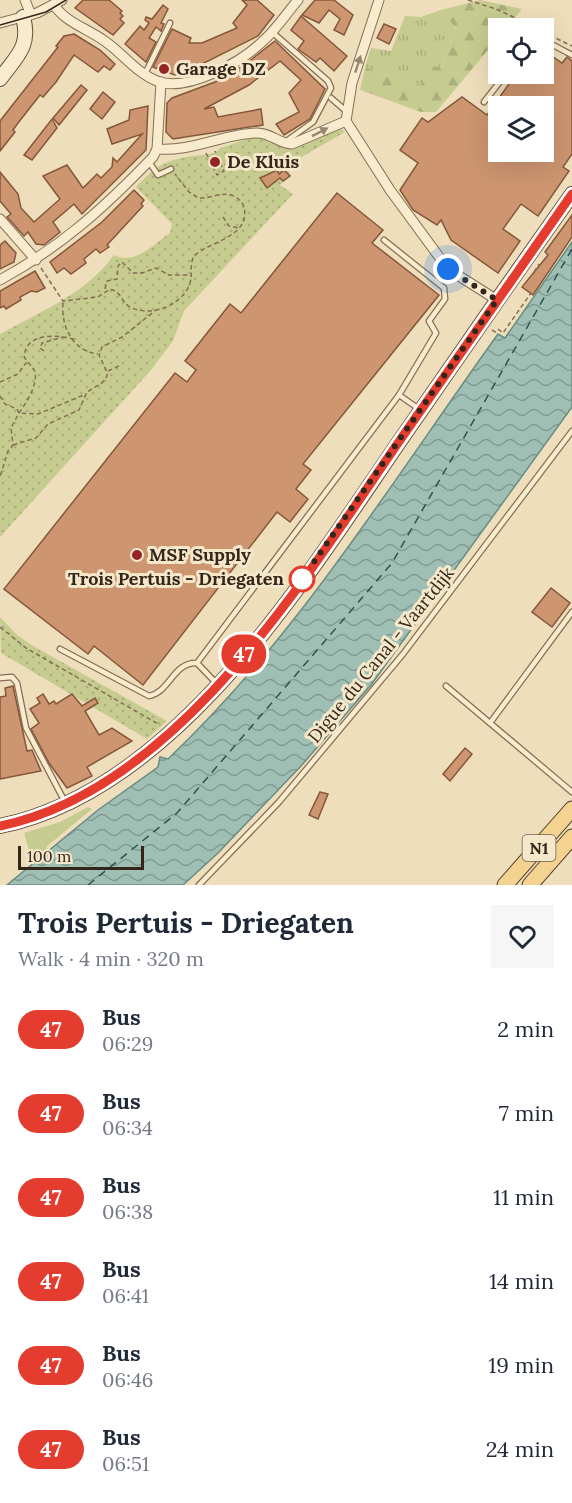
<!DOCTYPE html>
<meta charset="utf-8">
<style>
body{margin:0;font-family:Lora,serif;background:#f6f6f7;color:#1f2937;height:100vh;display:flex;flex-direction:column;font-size:22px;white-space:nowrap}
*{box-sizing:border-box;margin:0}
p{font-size:20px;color:#747a83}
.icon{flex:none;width:33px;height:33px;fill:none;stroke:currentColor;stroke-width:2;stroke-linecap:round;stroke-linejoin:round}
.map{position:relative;height:885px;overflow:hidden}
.panel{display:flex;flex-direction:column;background:#fff;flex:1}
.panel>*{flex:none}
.badge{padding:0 12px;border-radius:20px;font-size:21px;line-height:39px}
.tools{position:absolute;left:488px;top:18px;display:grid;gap:12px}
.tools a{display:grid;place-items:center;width:66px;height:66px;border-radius:0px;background:#fff;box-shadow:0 6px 24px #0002;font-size:30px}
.scale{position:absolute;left:18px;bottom:15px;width:126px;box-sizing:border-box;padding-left:6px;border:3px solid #34261a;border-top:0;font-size:16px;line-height:21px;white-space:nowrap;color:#34261a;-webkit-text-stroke:4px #f5e8ca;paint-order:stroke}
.you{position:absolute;width:30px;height:30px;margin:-15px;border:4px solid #fff;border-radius:50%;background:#1a73e8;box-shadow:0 0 0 9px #1a73e833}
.map>.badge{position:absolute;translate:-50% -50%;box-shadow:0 0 0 3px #fff}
.round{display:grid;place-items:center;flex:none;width:63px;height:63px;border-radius:0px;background:#f6f6f7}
.head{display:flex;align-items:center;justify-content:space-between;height:102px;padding:0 18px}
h1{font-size:28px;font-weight:700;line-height:45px}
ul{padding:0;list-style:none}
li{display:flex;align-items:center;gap:18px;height:84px;padding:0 18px}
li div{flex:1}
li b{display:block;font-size:22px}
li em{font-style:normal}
li .badge{min-width:66px;font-weight:700;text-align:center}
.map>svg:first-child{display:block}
.grass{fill:url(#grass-tufts)}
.forest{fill:url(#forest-firs)}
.park{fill:url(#park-dots)}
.pitch{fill:#c6cc8f}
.water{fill:url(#water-waves);stroke:#678c82;stroke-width:1.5}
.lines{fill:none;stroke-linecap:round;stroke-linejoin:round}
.ferry{stroke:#295451;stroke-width:1.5;stroke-dasharray:8 6;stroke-linecap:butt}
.building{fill:#cd9570;stroke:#85573a;stroke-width:1.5;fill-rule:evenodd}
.lane-casing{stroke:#856e55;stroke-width:7}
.street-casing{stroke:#856e55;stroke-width:11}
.secondary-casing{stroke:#674f38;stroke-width:16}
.primary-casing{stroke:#523c2a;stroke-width:17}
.path{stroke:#856e55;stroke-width:1.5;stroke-dasharray:4.5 3;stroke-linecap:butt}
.lane{stroke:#f9ebce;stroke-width:4.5}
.street{stroke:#f9ebce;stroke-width:9}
.secondary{stroke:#f9ebce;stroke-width:14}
.primary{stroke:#f4d390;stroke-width:15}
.tram{stroke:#34261a;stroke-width:1.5}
.oneway{fill:#968874}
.line-casing{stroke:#fff;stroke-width:14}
.line{stroke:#e43c2e;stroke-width:9}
.walk{stroke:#34261a;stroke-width:6;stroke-dasharray:0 10.8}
.poi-dot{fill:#952427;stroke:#f5e8ca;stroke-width:2}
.stop-dot{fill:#fff;stroke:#e43c2e;stroke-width:3}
.labels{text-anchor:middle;stroke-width:6;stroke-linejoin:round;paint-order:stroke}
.shield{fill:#f5e8ca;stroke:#6e604f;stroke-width:1.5}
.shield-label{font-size:16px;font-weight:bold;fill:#34261a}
.poi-label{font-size:18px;font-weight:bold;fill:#34261a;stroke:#f5e8ca;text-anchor:start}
.stop-label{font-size:18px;font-weight:bold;fill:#34261a;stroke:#f5e8ca;text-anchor:end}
.street-label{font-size:18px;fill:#34261a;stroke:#f5e8ca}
</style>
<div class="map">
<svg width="572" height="885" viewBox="0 0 572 885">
<defs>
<pattern id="grass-tufts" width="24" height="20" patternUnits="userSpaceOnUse" patternTransform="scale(1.5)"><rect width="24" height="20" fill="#c6cc8f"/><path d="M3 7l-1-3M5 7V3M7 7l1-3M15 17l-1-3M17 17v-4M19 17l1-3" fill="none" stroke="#abaf7b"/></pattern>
<pattern id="forest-firs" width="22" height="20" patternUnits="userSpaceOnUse" patternTransform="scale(1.5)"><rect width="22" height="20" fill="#c6cc8f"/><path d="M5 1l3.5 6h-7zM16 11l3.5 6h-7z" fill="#abaf7b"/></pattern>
<pattern id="park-dots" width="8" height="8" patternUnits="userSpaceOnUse" patternTransform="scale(1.5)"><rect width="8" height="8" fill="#c6cc8f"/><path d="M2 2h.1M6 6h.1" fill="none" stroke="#abaf7b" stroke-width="1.8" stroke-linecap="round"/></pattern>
<pattern id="water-waves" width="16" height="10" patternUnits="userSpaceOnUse" patternTransform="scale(1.5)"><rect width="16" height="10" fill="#9fbfb5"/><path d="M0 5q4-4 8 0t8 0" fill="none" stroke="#829b92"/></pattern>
</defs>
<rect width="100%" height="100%" fill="#eedebb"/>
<polygon class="grass" points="441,10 456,29 441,67 422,87 365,67 371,48 391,51 405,16 421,17"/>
<polygon class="forest" points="480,0 522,9 506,28 498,28 498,38 436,112 421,112 360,90 365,67 422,87 424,66 441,67 456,29 441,10"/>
<g class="park">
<path d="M340,127L345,132L286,166L291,176L280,185L293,194L184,311L173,341L151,370L0,537V334C40,312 87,293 114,255C134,266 154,244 170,233L172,224L136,187C164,156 176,159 215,153L220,148L250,138L262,137L285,145Z"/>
<polygon points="0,617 17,635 33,646 167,721 147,739 1,653"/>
</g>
<polygon class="pitch" points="88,807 92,809 46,847 49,851 33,863 24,833 60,822"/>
<path class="water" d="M572,242V407L371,685L301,766L218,853L183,885H7L98,810L158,767L160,757L168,759C298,636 393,480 498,334L505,338Z"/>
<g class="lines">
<polyline class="ferry" points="88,885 177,813 392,563 572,249"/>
</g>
<g class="building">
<polygon points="83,0 109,0 122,11 120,13 123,16 120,19 124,23 113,35 75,8"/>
<polygon points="242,0 257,0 274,15 258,36 186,72 175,75 153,67 172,29 191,38 189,43 202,43 237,28 233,23 247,5"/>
<polygon points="315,0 334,0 353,15 344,35 334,30 340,19 329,10 319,23 302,15"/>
<polygon points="163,5 168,9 161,23 164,24 161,31 156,27 149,38 156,42 146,62 125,44 140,26 144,30 149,23 145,20 146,17 152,19"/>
<polygon points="301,16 347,56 334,71 320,58 316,62 298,49 304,41 291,30"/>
<polygon points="384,24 396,29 389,44 377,38"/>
<polygon points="74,34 100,50 115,64 110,70 104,66 98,72 74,55 56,82 43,97 40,95 18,123 13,130 15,132 0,151 0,121 58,47 56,46 64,36"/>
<polygon points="275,41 325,89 310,119 284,135 276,124 299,112 289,93 301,80 280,61 249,85 204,109 214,107 218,117 261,109 263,125 173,139 166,132 167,103 172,98 215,82 243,66"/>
<path d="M546,52L562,63L567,57L572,61V154L563,167L569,171L538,216L521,204L503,229L520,241L498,273L451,240L441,220L437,225L413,210L400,190L418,163L400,150L422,118L428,122L462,97L487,115L516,74H543V56ZM498,106H543V152H498Z"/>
<polygon points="81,85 87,90 59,125 53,118"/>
<polygon points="103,92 115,102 102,119 90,109"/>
<polygon points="148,106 146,150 82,214 74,204 53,222 60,232 44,245 36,244 28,232 24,236 7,217 11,214 0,201 0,172 18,194 21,208 34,222 60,199 43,176 67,165 83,188 97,174 101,178 112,167 113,158 117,162 142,134 112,144 107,129 129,120 130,110"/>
<polygon points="52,119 57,128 32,160 24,155"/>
<polygon points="277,170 279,174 284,170 290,176 283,181 280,178 267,188 260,178"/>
<polygon points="134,190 144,200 141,204 143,206 107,245 109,247 100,253 96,249 84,259 86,263 71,274 64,268 57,273 50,262 102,222"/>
<polygon points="337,193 383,230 372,243 439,295 303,464 311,470 296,489 308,499 290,522 277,512 143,685 94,646 88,654 4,589 175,373 187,382 196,370 185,361 230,304 241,313"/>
<polygon points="572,215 572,237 533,295 522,287 548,255 545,252"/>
<polygon points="5,241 16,253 14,262 0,269 0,245"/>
<polygon points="35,271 45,288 37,292 31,291 20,297 21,300 6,309 4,306 0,308 0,291"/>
<polygon points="551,588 570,603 552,627 532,612"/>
<polygon points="13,686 27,751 32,750 41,771 0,779 0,697 6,696 5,688"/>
<polygon points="43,694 49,704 54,701 56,704 72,694 82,706 95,698 98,703 85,711 99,735 112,728 132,741 87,767 92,776 67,788 49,763 31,729 39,723 30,709 40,703 37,698"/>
<polygon points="465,748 472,754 450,781 443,774"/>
<polygon points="320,792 328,794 318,819 309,815"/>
</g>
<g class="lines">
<defs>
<g id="lane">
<polyline points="272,32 328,81 331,88 313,122 285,142"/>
<polyline points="543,43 555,46 572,55"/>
<polyline points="145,74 170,23"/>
<polyline points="331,98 346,111"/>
<polyline points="484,102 506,74"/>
<polyline points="149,162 158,175 171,169"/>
<polyline points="399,395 419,409"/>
<path d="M60,649L149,696C170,692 173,662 197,663L399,395L436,333L429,321L445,299L444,288L384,240"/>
<polyline points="197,663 217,684"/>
<polyline points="0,678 12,677 17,683 26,728 65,802"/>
<polyline points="446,686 572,792"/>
<polyline points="490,723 572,612"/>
<polyline points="199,885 279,802 403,654 572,431"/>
</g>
<g id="street">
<polyline points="25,0 31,15"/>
<polyline points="379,0 352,83 346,121 390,190 448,269 497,300"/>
<path d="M54,5C66,23 89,29 106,42C123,54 138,74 157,81C187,93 241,62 262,42C276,30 286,14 298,0"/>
<polyline points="0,23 37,13 62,0"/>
<path d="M157,149C191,152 223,134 256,133C270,132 279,144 292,144L346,121"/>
<polyline points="0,219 36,260"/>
<path d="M0,280C62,246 104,208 153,157L157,149L161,82"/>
</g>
<g id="secondary">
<path d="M0,79C17,56 31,46 23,17"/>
<path d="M0,826C179,790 309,572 406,432C461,352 516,273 572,194"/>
</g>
<g id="primary">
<polyline points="505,885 572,809"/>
<polyline points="530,885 572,837"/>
</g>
</defs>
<use href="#lane" class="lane-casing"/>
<use href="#street" class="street-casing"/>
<use href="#secondary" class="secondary-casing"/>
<use href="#primary" class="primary-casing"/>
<g class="path">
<polyline points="468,0 496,9 537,28"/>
<polyline points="543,32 572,46"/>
<polyline points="206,153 217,175 224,171 215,151"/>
<polyline points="223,217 229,226 239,228"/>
<path d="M41,268L63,301L98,297L110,289C121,291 121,302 130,307C151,318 183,305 190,283C193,274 189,265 194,256C210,241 251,237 244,207C242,201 237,197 231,195C220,192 210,199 198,198L189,192L175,174"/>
<polyline points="534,272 539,264"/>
<polyline points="105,289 107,281 117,279 118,266 122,262 133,273 142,273 156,268 169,275 190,275"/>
<path d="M63,303C61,326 72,351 98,354"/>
<polyline points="498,329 503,333 531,293"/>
<polyline points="492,330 497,333"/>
<path d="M74,339C56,335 27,332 24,356C26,362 33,366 35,372C38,385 26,403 19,413L38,414L86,394"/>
<polyline points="44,351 40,348 42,343 63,337"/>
<polyline points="108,371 121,365"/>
<polyline points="0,382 18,374 26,363"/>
<polyline points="0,396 5,404 17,409 19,413 11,428 13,445 8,451 0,477"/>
<polyline points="13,445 36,438 48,424 79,410 87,392 102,383 107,376 107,372 99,355 102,347 122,337 156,310"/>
<polyline points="0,627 26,648 160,725"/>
</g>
<use href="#lane" class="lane"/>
<use href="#street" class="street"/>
<use href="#secondary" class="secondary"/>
<use href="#primary" class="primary"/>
<polyline class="tram" points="0,25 46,12 66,0"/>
</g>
<defs><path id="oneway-solid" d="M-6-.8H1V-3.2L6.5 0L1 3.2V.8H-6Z" transform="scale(1.5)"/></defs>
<g class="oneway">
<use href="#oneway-solid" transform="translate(358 64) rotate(-72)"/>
<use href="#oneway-solid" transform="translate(320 132) rotate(-27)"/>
</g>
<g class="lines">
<defs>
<path id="line" d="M0,826C176,790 303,581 398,443C456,360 514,277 572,194"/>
</defs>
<use href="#line" class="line-casing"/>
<use href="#line" class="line"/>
<polyline class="walk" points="302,579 497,300 448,269"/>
</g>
<g class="poi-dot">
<circle cx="164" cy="69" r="6"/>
<circle cx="215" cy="162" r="6"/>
<circle cx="137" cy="555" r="6"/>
</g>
<circle class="stop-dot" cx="302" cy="579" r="12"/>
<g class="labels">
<rect class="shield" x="522.5" y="835" width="33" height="26" rx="4.5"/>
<g class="shield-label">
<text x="539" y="854">N1</text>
</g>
<g class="poi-label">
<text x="176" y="75">Garage DZ</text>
<text x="227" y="168">De Kluis</text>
<text x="149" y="561">MSF Supply</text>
</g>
<g class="stop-label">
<text x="284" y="585">Trois Pertuis - Driegaten</text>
</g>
<g class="street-label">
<text transform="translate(381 655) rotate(-51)" y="6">Digue du Canal - Vaartdijk</text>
</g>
</g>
</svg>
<div class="tools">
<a><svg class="icon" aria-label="locate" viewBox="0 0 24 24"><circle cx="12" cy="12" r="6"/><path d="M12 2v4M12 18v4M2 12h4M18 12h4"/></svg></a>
<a><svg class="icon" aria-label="layers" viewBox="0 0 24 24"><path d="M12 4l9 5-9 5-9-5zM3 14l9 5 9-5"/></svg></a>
</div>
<div class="scale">100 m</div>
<div class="you" style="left:448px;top:269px"></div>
<b class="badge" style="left:244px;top:654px;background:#e43c2e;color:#fff">47</b>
</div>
<section class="panel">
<div class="head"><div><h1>Trois Pertuis - Driegaten</h1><p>Walk · 4 min · 320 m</p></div><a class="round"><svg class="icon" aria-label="heart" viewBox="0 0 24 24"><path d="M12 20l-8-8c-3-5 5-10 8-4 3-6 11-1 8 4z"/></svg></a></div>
<ul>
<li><span class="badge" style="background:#e43c2e;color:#fff">47</span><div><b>Bus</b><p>06:29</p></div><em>2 min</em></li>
<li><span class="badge" style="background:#e43c2e;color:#fff">47</span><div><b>Bus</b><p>06:34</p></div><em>7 min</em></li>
<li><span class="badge" style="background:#e43c2e;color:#fff">47</span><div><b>Bus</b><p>06:38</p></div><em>11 min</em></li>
<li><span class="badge" style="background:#e43c2e;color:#fff">47</span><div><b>Bus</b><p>06:41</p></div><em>14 min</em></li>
<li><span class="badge" style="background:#e43c2e;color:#fff">47</span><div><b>Bus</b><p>06:46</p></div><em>19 min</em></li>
<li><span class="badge" style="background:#e43c2e;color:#fff">47</span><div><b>Bus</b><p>06:51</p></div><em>24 min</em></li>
</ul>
</section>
